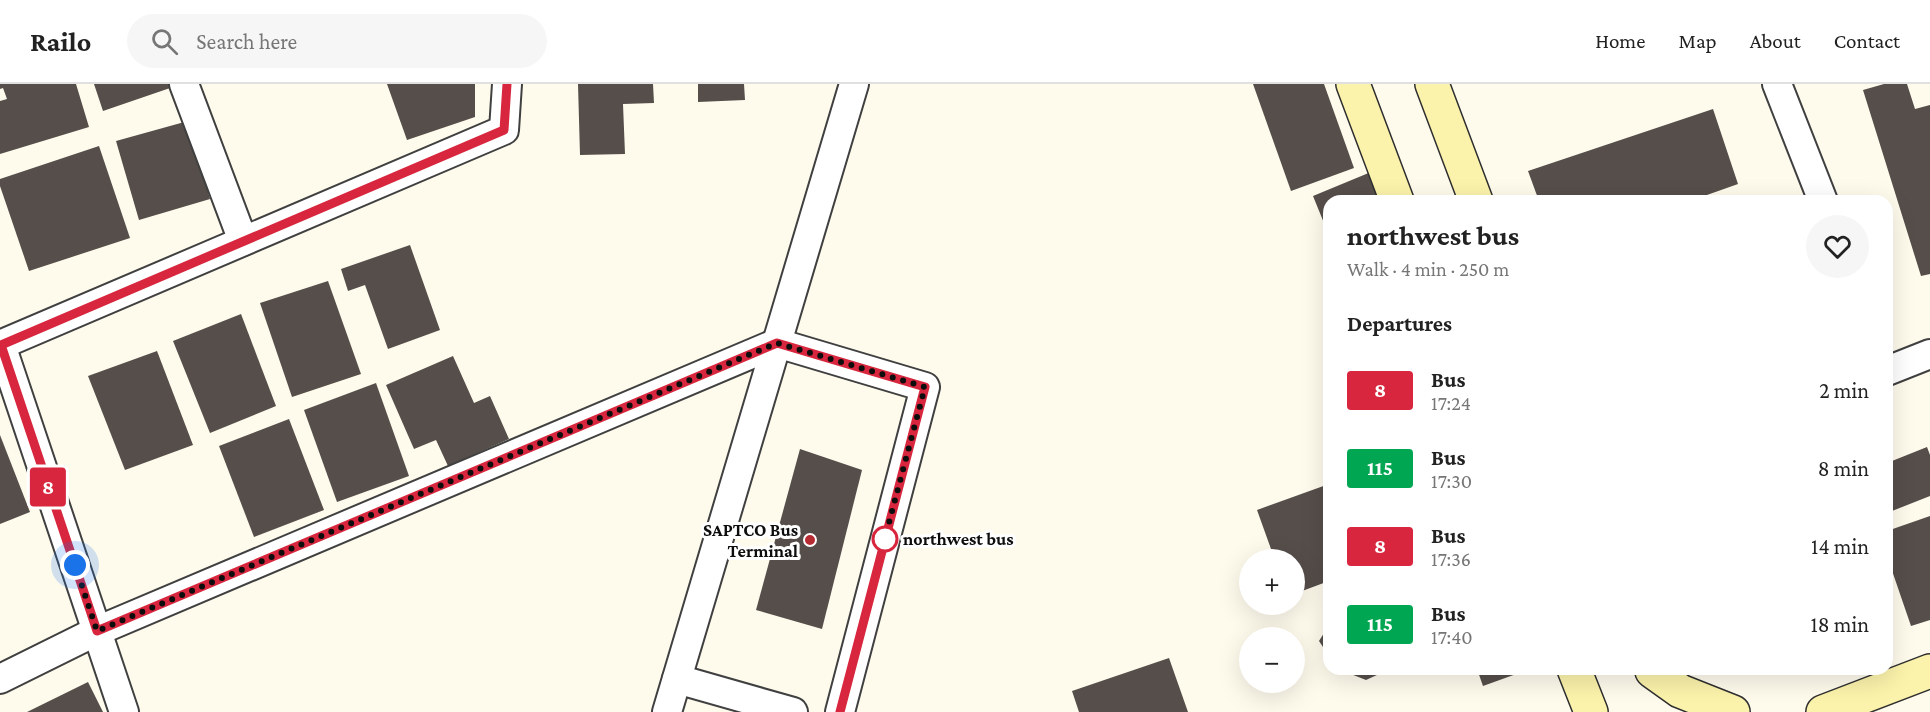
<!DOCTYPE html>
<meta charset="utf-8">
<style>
body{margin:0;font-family:"Crimson Pro",serif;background:#f6f6f6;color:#222;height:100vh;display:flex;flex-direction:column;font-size:22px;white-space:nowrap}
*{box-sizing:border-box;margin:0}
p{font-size:20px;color:#767676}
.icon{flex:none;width:33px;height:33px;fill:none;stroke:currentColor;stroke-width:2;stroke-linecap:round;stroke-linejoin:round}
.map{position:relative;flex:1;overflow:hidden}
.panel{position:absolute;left:1323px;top:111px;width:570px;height:480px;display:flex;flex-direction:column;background:#fff;border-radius:18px;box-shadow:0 6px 24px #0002}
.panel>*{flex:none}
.badge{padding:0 12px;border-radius:4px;font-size:21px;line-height:39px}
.controls{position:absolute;left:1239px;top:465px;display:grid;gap:12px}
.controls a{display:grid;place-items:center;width:66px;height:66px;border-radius:50%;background:#fff;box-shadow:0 6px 24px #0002;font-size:30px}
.you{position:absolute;width:30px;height:30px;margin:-15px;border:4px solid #fff;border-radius:50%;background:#1a73e8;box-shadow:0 0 0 9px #1a73e833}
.map>.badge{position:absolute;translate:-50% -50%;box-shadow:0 0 0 3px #fff}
h2{padding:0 24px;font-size:22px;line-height:54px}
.round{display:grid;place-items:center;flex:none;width:63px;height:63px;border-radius:32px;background:#f6f6f6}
.summary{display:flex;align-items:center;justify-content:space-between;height:102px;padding:0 24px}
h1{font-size:28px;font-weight:700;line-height:45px}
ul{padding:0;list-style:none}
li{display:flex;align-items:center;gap:18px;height:78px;padding:0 24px}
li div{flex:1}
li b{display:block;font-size:22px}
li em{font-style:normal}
li .badge{min-width:66px;font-weight:700;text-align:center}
header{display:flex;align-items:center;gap:36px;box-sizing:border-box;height:84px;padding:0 30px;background:#fff;border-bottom:2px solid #e0e0e0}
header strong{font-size:28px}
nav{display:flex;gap:33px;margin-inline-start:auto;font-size:21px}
.search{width:420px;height:54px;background:#f6f6f6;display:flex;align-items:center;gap:15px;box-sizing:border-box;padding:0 21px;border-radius:33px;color:#767676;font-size:22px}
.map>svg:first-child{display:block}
.building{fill:#554e4a}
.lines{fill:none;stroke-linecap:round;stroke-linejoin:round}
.minor-casing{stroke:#404040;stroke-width:32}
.secondary-casing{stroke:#2f2f2f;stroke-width:36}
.minor{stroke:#fff;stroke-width:28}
.secondary{stroke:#fbf2ab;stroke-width:33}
.line-casing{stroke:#fff;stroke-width:14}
.line{stroke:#d7263d;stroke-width:9}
.walk{stroke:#0d0d0d;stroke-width:6;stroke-dasharray:0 10.8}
.stop-dot{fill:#fff;stroke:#d7263d;stroke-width:3}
.poi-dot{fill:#b72b33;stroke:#fff;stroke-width:2}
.labels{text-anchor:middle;stroke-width:6;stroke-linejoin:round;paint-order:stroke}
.poi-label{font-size:18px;font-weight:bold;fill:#0d0d0d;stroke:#fff;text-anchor:end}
.stop-label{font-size:18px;font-weight:bold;fill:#0d0d0d;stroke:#fff;text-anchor:start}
</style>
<header>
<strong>Railo</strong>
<div class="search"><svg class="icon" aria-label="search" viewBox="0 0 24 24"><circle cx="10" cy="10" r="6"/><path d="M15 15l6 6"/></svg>Search here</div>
<nav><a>Home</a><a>Map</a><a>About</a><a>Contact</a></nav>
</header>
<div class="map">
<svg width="1930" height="628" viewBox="0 0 1930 628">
<rect width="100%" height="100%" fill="#fefbed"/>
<g class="building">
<polygon points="0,0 76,0 89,43 0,70 0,17 7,15 3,4 0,5"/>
<polygon points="94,0 173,0 173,3 103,27"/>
<polygon points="387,0 475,0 475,33 407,56"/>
<polygon points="578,0 653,0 654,19 623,20 625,70 580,71"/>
<polygon points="698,0 744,0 745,16 698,18"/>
<polygon points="1253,0 1324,0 1354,84 1291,107"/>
<polygon points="1884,0 1907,0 1915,25 1930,21 1930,190 1921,192 1863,6"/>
<polygon points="1713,25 1738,100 1690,117 1539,117 1528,87"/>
<polygon points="188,37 210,115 139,136 116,57"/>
<polygon points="99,62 130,154 29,187 0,102 0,95"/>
<polygon points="1371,88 1383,117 1329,117 1329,143 1326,144 1313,112"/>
<polygon points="410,161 440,246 388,265 365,201 348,207 341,185"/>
<polygon points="328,197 361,290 292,313 260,219"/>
<polygon points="241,230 276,322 210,349 173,257"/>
<polygon points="157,267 193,361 125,386 88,292"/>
<polygon points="453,272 474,319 490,312 509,355 448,382 436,356 414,365 386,301"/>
<polygon points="376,299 409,392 337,418 304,326"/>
<polygon points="289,335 324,426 254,453 219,362"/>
<polygon points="0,351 30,428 0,440"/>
<polygon points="1927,363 1930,371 1930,412 1887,429 1887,379"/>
<polygon points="800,365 862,386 822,545 756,526"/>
<polygon points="1329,400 1329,497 1294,510 1294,476 1275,476 1257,426"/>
<polygon points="1930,432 1930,536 1911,542 1887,472 1887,447"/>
<polygon points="1329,541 1329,572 1319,557"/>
<polygon points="1169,574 1188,628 1079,628 1072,607"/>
<polygon points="1338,585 1390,585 1366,596"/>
<polygon points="1477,585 1530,585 1483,602"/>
<polygon points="88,598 103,628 27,628"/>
</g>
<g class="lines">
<defs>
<g id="minor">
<polyline points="184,0 243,157"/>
<polyline points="1777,0 1823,117"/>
<polyline points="0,261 504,46 507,0"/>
<polyline points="1,261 124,628"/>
<polyline points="1887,287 1930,270"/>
<polyline points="0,595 97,547 777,259 925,303 840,628"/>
<polyline points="677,595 793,628"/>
<polyline points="667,628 854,0"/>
</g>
<g id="secondary">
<polyline points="1353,0 1397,117"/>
<polyline points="1432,0 1476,117"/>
<polyline points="1574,585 1591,628"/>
<polyline points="1652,587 1680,607 1733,628"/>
<polyline points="1823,628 1930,587"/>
</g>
</defs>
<use href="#minor" class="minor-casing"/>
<use href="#secondary" class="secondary-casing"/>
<use href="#minor" class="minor"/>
<use href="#secondary" class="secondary"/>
</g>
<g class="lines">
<defs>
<polyline id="line" points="507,0 504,46 1,261 97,547 777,259 925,303 840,628"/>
</defs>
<use href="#line" class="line-casing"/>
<use href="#line" class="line"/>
<polyline class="walk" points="75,481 97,547 777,259 925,303 882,465 885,455"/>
</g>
<circle class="stop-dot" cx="885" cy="455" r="12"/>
<circle class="poi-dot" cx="810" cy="456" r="6"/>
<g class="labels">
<g class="poi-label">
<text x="798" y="452">SAPTCO Bus<tspan x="798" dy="21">Terminal</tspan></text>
</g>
<g class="stop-label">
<text x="903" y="461">northwest bus</text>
</g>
</g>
</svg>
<div class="controls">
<a>+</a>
<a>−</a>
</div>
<div class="you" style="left:75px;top:481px"></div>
<b class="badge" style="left:48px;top:403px;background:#d7263d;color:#fff">8</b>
<section class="panel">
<div class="summary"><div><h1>northwest bus</h1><p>Walk · 4 min · 250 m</p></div><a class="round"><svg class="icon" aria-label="heart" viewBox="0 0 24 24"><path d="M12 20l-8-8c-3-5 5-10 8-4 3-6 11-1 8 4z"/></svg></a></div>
<h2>Departures</h2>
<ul>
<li><span class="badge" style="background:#d7263d;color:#fff">8</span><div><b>Bus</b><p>17:24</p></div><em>2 min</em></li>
<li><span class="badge" style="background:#00a651;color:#fff">115</span><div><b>Bus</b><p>17:30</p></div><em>8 min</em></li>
<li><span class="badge" style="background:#d7263d;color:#fff">8</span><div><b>Bus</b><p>17:36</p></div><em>14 min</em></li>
<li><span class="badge" style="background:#00a651;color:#fff">115</span><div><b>Bus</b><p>17:40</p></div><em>18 min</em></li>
</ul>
</section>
</div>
